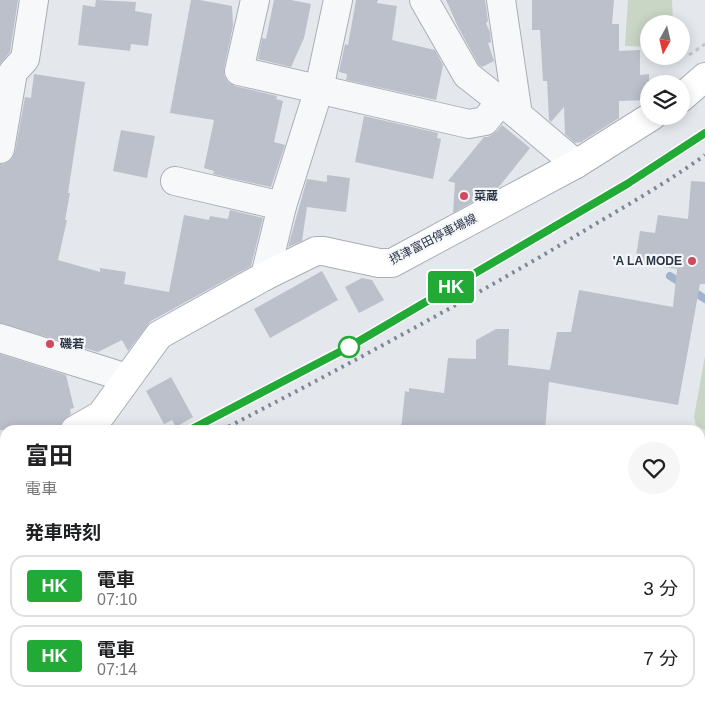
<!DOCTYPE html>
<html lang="ja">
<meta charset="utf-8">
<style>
body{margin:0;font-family:Arial,"Noto Sans JP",sans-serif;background:#f6f6f6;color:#202124;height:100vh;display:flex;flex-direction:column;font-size:19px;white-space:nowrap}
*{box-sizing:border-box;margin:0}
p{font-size:16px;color:#757577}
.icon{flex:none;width:28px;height:28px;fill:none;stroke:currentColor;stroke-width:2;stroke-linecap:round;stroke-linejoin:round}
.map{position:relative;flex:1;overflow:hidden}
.side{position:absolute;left:0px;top:425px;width:705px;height:280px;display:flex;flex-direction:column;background:#fff;border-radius:15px 15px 0 0;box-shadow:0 2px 12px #0003}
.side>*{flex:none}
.badge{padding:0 10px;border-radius:4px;font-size:18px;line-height:32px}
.needle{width:32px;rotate:188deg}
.tools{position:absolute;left:640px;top:15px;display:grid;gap:10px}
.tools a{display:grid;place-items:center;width:50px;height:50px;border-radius:50%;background:#fff;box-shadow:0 2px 12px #0003;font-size:25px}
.map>.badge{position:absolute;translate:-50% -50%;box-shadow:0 0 0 2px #fff}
h2{padding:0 25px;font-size:19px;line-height:45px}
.round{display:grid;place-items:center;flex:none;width:52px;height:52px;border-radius:26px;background:#f6f6f6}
.head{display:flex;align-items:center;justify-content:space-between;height:85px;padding:0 25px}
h1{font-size:24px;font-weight:700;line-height:38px}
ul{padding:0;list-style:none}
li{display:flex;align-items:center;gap:15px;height:62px;margin:0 10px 8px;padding:0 15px;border:2px solid #e0e0e0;border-radius:15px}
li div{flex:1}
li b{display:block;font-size:19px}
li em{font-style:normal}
li .badge{min-width:55px;font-weight:700;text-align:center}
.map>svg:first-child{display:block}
.green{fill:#c9d6c5}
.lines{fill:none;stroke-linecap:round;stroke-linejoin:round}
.stream{stroke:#9fb4cc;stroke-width:8}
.building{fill:#bbc0ca}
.minor-casing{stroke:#a9aeb7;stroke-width:30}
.secondary-casing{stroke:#a9aeb7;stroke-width:30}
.path{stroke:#c2c5cb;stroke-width:3;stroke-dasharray:4 4;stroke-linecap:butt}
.minor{stroke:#f7f8fa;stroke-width:28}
.secondary{stroke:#fff;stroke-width:28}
.rail{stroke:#7d8696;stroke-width:4;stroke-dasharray:2.5 5;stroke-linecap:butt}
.line-casing{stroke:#fff;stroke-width:11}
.line{stroke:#21ab36;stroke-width:8}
.poi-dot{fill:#d1495b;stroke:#f4f6f9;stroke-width:2}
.stop-dot{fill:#fff;stroke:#21ab36;stroke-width:2.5}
.labels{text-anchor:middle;stroke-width:4.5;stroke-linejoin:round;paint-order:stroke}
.poi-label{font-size:12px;font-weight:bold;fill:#2b3445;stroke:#f4f6f9;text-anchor:start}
.street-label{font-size:12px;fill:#2b3445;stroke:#f4f6f9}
</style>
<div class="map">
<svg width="705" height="705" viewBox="0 0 705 705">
<rect width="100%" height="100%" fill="#e4e7ec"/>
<g class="green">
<polygon points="628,0 672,0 673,24 649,24 649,47 625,46"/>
<polygon points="705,356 705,430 696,425 694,417"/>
</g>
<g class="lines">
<polyline class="stream" points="670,276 705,299"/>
</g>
<g class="building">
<polygon points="0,0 18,0 10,52 0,64"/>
<polygon points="96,0 136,2 135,11 152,14 148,46 131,44 130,51 78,45 83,5 95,7"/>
<polygon points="191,0 200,0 232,6 233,26 224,68 224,75 228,82 235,86 277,96 276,99 283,101 274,142 285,145 271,187 213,174 214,171 204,168 214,120 170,113"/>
<polygon points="274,0 291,0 311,4 304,38 291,67 258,59 262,38 266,39"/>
<polygon points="356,0 378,0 377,3 397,6 392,40 435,50 443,65 436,100 346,80 347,74 339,72 345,44 348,45"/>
<polygon points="446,0 485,0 488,21 486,23 490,32 491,42 488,43 494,61 482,67 479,65 458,27"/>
<polygon points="532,0 614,0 612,24 619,24 619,51 640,50 640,75 649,74 649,100 619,101 619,118 581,142 575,143 565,134 564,107 551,122 549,120 547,81 543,81 540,30 532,30"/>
<polygon points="34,74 85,82 68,193 70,193 65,220 67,220 58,260 100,272 100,268 126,272 124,284 169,292 184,215 209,220 210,216 228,219 230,210 263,218 251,266 151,321 128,351 122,340 98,352 0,323 0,164 6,163 12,159 15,152 25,97 31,98"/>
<polygon points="364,116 438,133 437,138 441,139 433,179 355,162"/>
<polygon points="502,125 530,148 498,188 453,213 455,183 448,181 484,137 488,137 497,131"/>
<polygon points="121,130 155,136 147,178 113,171"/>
<polygon points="327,175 350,178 346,212 307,207 302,241 288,247 307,179 327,182"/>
<polygon points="691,181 705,182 705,284 700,284 678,405 549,382 545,430 401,430 405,391 409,392 409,388 444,393 448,358 476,359 476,340 496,329 509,329 508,365 550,370 557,332 571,332 579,290 673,307 677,269 635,263 640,231 655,233 658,215 688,219"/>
<polygon points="322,271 338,300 270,338 254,309"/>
<polygon points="362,278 372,280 384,300 359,313 345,287"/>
<polygon points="0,354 66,375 74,408 70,409 71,414 62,422 61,425 49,430 0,430"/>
<polygon points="171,377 193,417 176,427 172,420 164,424 146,391"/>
</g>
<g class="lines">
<defs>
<g id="minor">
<polyline points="255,0 239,71 469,124 485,121 501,101"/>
<polyline points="424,0 467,75 518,115 576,164"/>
<polyline points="501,0 518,115"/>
<polyline points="0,149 13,72 25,59 34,0"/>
<polyline points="175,181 282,206"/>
<polyline points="265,276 282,206 319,89 338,0"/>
<polyline points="0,338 127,378"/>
<polyline points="0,577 5,575"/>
<polyline points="700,613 705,613"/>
<polyline points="700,699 705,699"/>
<polyline points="248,705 664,700"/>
</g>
<g id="secondary">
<polyline points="681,98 705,77"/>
<polyline points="75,430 101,415 159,335 265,276 316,251 323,251 379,263 392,263 576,164 652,116"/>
<polyline points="0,469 5,466"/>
</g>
</defs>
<use href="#minor" class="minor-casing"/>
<use href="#secondary" class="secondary-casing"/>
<g class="path">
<polyline points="689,55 705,44"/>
<polyline points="0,700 5,700"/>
</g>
<use href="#minor" class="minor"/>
<use href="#secondary" class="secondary"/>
<g class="rail">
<polyline points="190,430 349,347 627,184 705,133"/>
<path d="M222,430C338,370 454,308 567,241C613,213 661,187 705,155"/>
<polyline points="0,524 5,522"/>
<polyline points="0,540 5,538"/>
</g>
</g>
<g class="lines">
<defs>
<polyline id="line" points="190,430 349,347 627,184 705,133"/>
</defs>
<use href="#line" class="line-casing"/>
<use href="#line" class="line"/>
</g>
<g class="poi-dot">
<circle cx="464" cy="196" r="5"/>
<circle cx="692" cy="261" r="5"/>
<circle cx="50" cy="344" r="5"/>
</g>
<circle class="stop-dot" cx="349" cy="347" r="10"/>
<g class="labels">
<g class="poi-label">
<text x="474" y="200">菜蔵</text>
<text x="682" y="265" text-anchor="end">'A LA MODE</text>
<text x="60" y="348">磯若</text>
</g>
<g class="street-label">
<text transform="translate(433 239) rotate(-27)" y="4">摂津富田停車場線</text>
</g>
</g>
</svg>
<div class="tools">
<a><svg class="needle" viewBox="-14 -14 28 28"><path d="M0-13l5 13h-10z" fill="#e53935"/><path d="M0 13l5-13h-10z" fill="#757577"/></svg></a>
<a><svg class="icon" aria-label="layers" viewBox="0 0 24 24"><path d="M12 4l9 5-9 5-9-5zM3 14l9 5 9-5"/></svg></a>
</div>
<b class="badge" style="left:451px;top:287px;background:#21ab36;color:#fff">HK</b>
<section class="side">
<div class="head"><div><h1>富田</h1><p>電車</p></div><a class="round"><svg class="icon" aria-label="heart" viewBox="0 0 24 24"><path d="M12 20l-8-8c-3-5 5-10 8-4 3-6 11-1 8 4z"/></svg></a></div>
<h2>発車時刻</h2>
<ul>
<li><span class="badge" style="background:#21ab36;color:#fff">HK</span><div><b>電車</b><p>07:10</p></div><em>3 分</em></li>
<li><span class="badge" style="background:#21ab36;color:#fff">HK</span><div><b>電車</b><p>07:14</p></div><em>7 分</em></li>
</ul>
</section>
</div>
